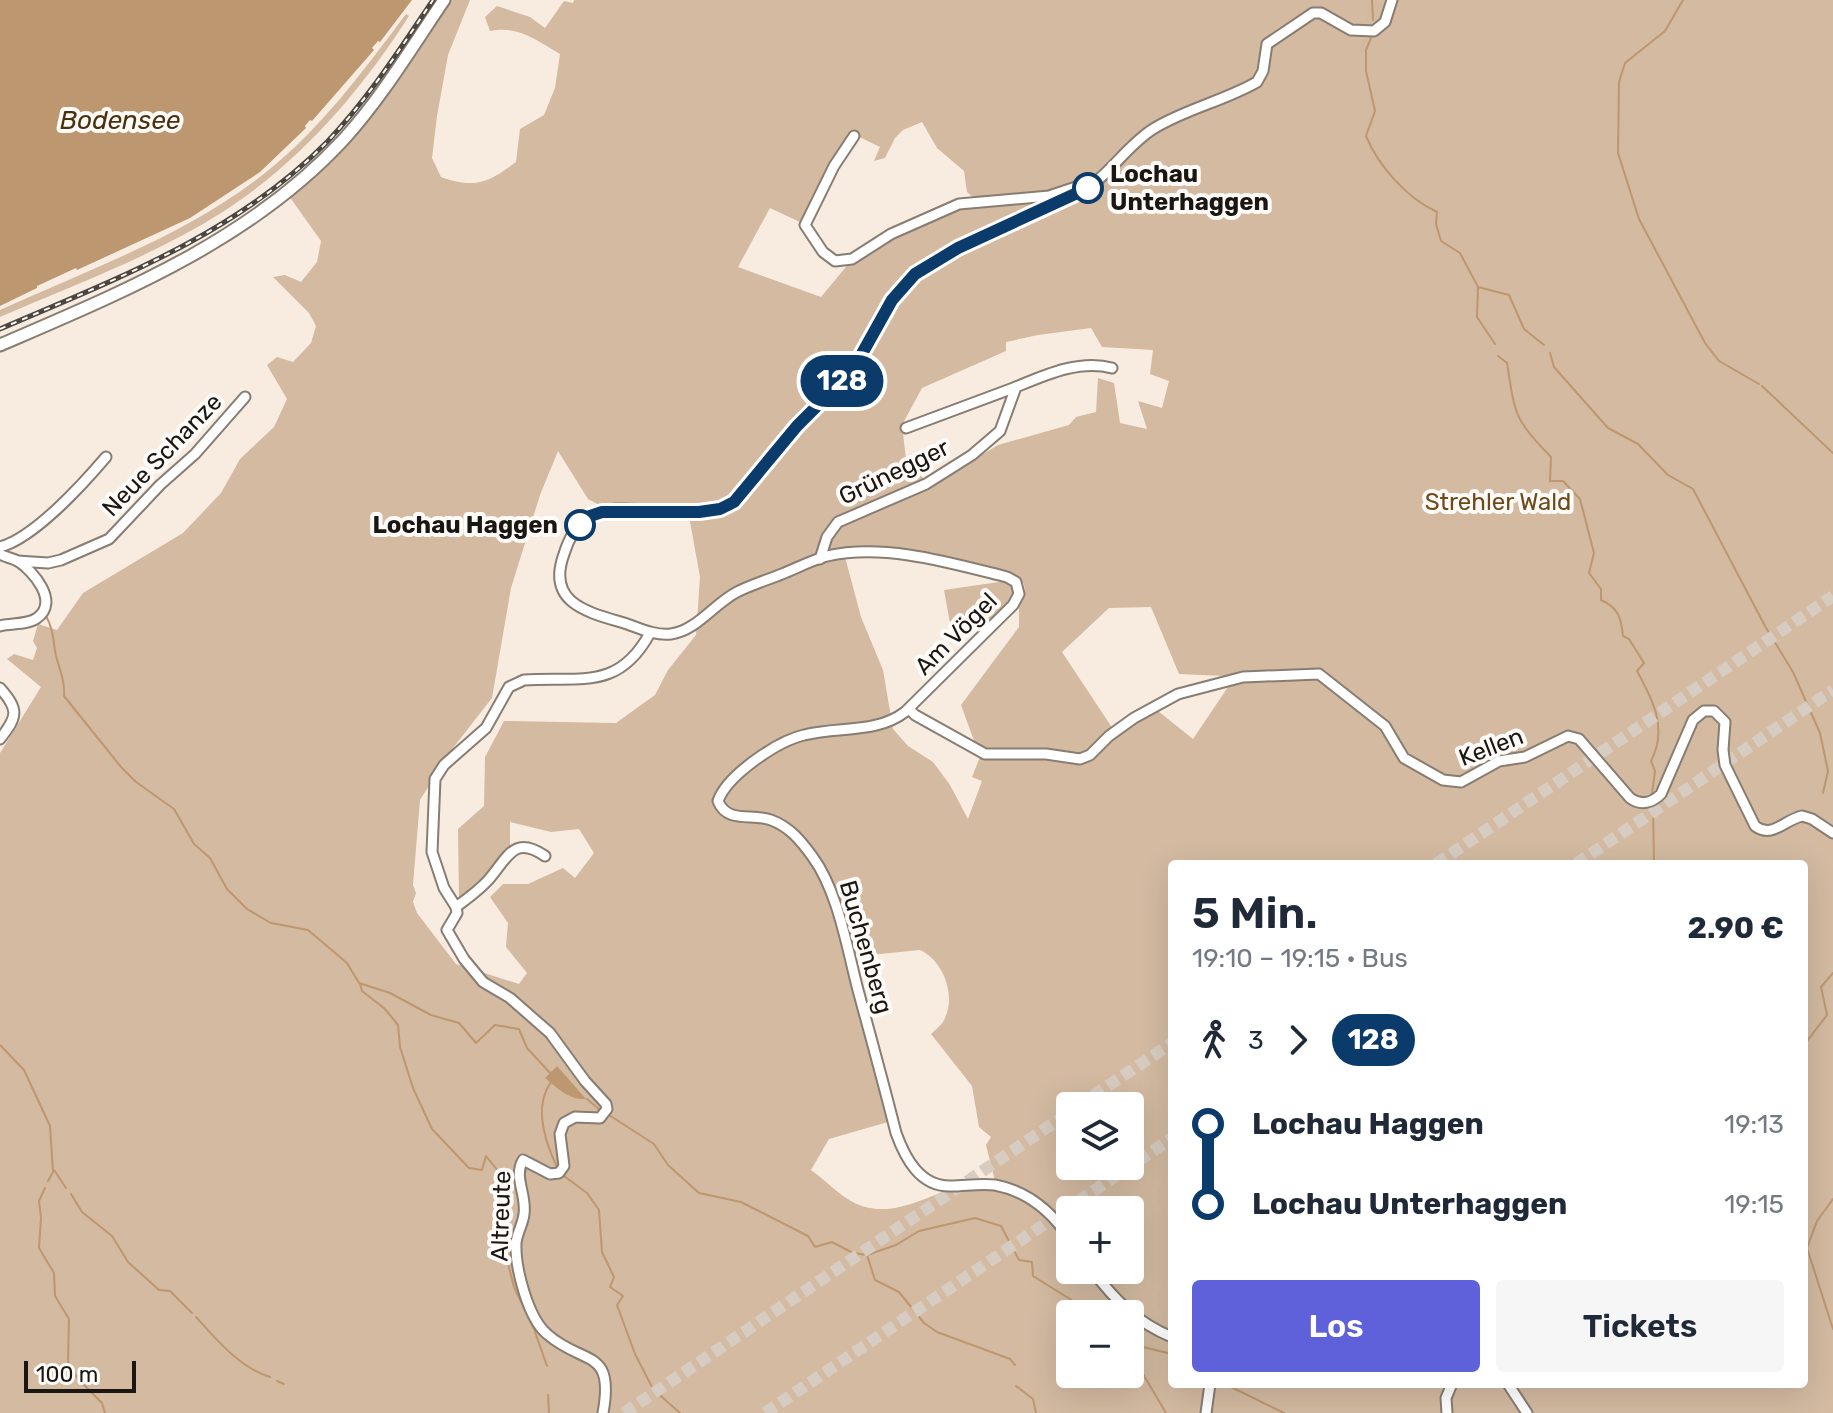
<!DOCTYPE html>
<html lang="de">
<meta charset="utf-8">
<style>
body{margin:0;font-family:Rubik,sans-serif;background:#f6f6f7;color:#1f2937;height:100vh;display:flex;flex-direction:column;font-size:30px;white-space:nowrap}
*{box-sizing:border-box;margin:0}
p{font-size:26px;color:#747a83}
.icon{flex:none;width:44px;height:44px;fill:none;stroke:currentColor;stroke-width:2;stroke-linecap:round;stroke-linejoin:round}
.map{position:relative;flex:1;overflow:hidden}
.drawer{position:absolute;left:1168px;top:860px;width:640px;height:528px;display:flex;flex-direction:column;background:#fff;border-radius:8px;box-shadow:0 8px 32px #0002}
.drawer>*{flex:none}
.badge{padding:0 16px;border-radius:26px;font-size:28px;line-height:52px}
.controls{position:absolute;left:1056px;top:1092px;display:grid;gap:16px}
.controls a{display:grid;place-items:center;width:88px;height:88px;border-radius:8px;background:#fff;box-shadow:0 8px 32px #0002;font-size:40px}
.scale{position:absolute;left:24px;bottom:20px;width:112px;box-sizing:border-box;padding-left:8px;border:4px solid #1a1612;border-top:0;font-size:22px;line-height:28px;white-space:nowrap;color:#1a1612;-webkit-text-stroke:6px #fefbf9;paint-order:stroke}
.map>.badge{position:absolute;translate:-50% -50%;box-shadow:0 0 0 4px #fff}
.legs{display:flex;align-items:center;gap:12px;height:88px;padding:0 24px;font-size:26px}
.legs p{margin-inline-start:auto}
.headline{display:flex;align-items:center;justify-content:space-between;height:136px;padding:0 24px}
h1{font-size:44px;font-weight:600;line-height:60px}
.action{display:flex;gap:16px;margin-top:auto;padding:16px 24px}
.action a{flex:1;height:92px;border-radius:8px;background:#5e61d9;color:#fff;font-size:32px;font-weight:600;line-height:92px;text-align:center}
.action a+a{background:#f6f6f7;color:#1f2937}
ul{padding:0 24px;list-style:none}
li{display:flex;align-items:center;gap:28px;height:80px;font-size:30px}
li i{display:grid;place-items:center;width:12px;height:100%;margin:0 10px;background:currentColor}
li i::after{content:'';width:20px;height:20px;margin:-10px;border:6px solid;border-radius:50%;background:#fff}
li p{margin-inline-start:auto}
li:first-child i{background:linear-gradient(#0000 50%,currentColor 0)}
li:last-child i{background:linear-gradient(currentColor 50%,#0000 0)}
.map>svg:first-child{display:block}
.green{fill:#d3baa1;fill-rule:evenodd}
.water{fill:#bd976f}
.lines{fill:none;stroke-linecap:round;stroke-linejoin:round}
.stream{stroke:#bd976f;stroke-width:2}
.highway-tunnel{stroke:#d7ccc1;stroke-width:12;stroke-dasharray:12 6;stroke-linecap:butt}
.minor-casing{stroke:#877d72;stroke-width:13}
.major-casing{stroke:#877d72;stroke-width:15}
.minor{stroke:#fff;stroke-width:9}
.major{stroke:#fff;stroke-width:11}
.rail-casing{stroke:#4c4640;stroke-width:5}
.rail{stroke:#fefbf9;stroke-width:2;stroke-dasharray:6;stroke-linecap:butt}
.line-1-casing{stroke:#fff;stroke-width:18}
.line-1{stroke:#0b3b6a;stroke-width:12}
.stop-1-dot{fill:#fff;stroke:#0b3b6a;stroke-width:4}
.labels{text-anchor:middle;stroke-width:8;stroke-linejoin:round;paint-order:stroke}
.stop-label{font-size:24px;font-weight:bold;fill:#1a1612;stroke:#fefbf9;text-anchor:start}
.street-label{font-size:24px;fill:#1a1612;stroke:#fefbf9}
.park-label{font-size:24px;fill:#6f491a;stroke:#fefbf9}
.water-label{font-size:26px;font-style:italic;fill:#4b300f;stroke:#fefbf9}
</style>
<div class="map">
<svg width="1833" height="1413" viewBox="0 0 1833 1413">
<rect width="100%" height="100%" fill="#f8ece0"/>
<g class="green">
<path d="M449,0H470L448,55L437,116L432,158L441,177C475,189 488,183 516,162L520,129L544,115L555,88L560,54C536,40 518,25 490,31L485,17L497,6L530,17L545,28L564,1L573,3L574,0H1833V1413H0V753L41,687L7,659L14,654L33,660L37,648L33,641L38,624L57,630L83,593L183,533L221,493L240,459L274,427L287,399L267,365L277,357L293,362L311,343L316,326L309,313L273,277L285,275L301,282L317,262L321,241L289,196L337,151L362,124ZM922,122L937,148L964,171L967,192L979,203L959,204L891,234L855,256L821,297L738,267L770,208L802,223L851,133L880,147L874,161L885,158L895,138L903,130ZM875,328L859,359L844,379L797,426L771,465L740,500L727,512L689,516L700,577L696,635L668,670L655,695L616,723L504,721L485,757L484,806L458,829L459,900L484,881L510,849V822L551,832L579,829L594,853L575,878L563,868L528,884H503L490,897L508,923L506,947L527,973L519,984L456,964L417,913L413,902L416,893L413,885L420,800L453,748L492,698L511,588L540,495L558,451L588,499L601,506L686,508L721,505L740,492L793,426L843,375L857,357L872,329ZM1091,328L1102,347L1153,350L1150,374L1169,381L1162,408L1138,401L1147,429L1120,423L1114,383L1098,378L1096,412L1076,417L1069,425L998,445L930,486L906,459L902,425L922,388L1006,351V342L1038,335ZM871,549L912,552L1015,575L1024,584L1025,592L1019,606V627L961,705L980,757L972,777L982,781L968,819L950,785L933,762L908,746L893,729L883,670L861,617L845,557ZM1151,607L1179,674L1226,676L1232,681L1193,739L1153,707L1115,732L1062,652L1109,608ZM1172,864H1804V1384H1172ZM920,950C943,960 957,996 944,1020C942,1025 936,1029 931,1034L972,1086L979,1127L991,1137L986,1145L996,1185C984,1184 970,1183 959,1186C928,1196 895,1217 862,1206C843,1200 828,1182 811,1170L829,1139L888,1122L850,957ZM1070,1106H1130V1166H1070ZM1070,1210H1130V1270H1070ZM1070,1314H1130V1374H1070Z"/>
<path d="M406,14L409,16C359,94 299,163 221,213C153,256 74,285 0,317V310C90,269 187,235 265,173C320,130 364,70 406,14Z"/>
<polygon points="1001,578 1013,585 1015,597 992,619 950,623 944,590 999,582"/>
</g>
<g class="water">
<polygon points="0,0 412,0 380,42 378,41 372,48 374,50 312,121 310,120 305,126 306,128 260,172 190,218 77,270 76,268 37,286 37,288 0,306"/>
<path d="M557,1066L586,1099C568,1100 558,1088 545,1078Z"/>
</g>
<g class="lines">
<g class="stream">
<polyline points="1372,0 1373,20"/>
<polyline points="1683,0 1665,31 1625,63 1619,82 1618,153 1639,219 1705,343 1719,361 1759,384"/>
<path d="M1371,38L1366,50V71L1375,111L1366,136C1379,167 1407,198 1437,212L1436,224L1441,241L1460,253L1478,287L1477,317L1495,344"/>
<polyline points="1478,287 1509,295 1524,329 1544,345"/>
<polyline points="1550,353 1554,367 1608,428 1638,444 1668,475 1693,489 1765,626 1793,672 1820,733 1828,771 1823,793"/>
<path d="M1498,356L1507,363C1515,414 1514,420 1551,457L1550,481H1563L1580,499L1594,553L1589,573L1601,589V600C1619,608 1621,618 1623,636L1629,639L1644,663L1637,671C1653,700 1668,729 1651,761L1655,771L1652,794"/>
<polyline points="1762,386 1833,453"/>
<path d="M46,616C54,630 53,642 56,656C60,671 65,681 64,696L121,767L136,782L174,809L194,844L210,858L227,889L247,909L271,923L308,930L347,963L359,983L390,993L431,1015L459,1023L476,1043L495,1025L519,1029L527,1048L552,1075"/>
<polyline points="1653,806 1654,864"/>
<polyline points="360,984 362,991 385,1009 398,1025 400,1047 413,1088 432,1129 469,1168 482,1170 486,1156 498,1171"/>
<polyline points="0,1045 24,1070 50,1126 53,1172 48,1181"/>
<polyline points="1804,1045 1827,1015 1821,987 1833,973"/>
<path d="M551,1082C533,1107 545,1142 557,1167"/>
<polyline points="587,1099 600,1110"/>
<polyline points="609,1115 654,1144 668,1165 699,1193 741,1202 808,1236 815,1247 832,1242 853,1253 867,1255 896,1245 919,1231 975,1218 1001,1226 1019,1260 1032,1262 1033,1276 1094,1314"/>
<polyline points="54,1170 66,1188"/>
<polyline points="564,1176 587,1193 599,1210 602,1252 614,1277 610,1287 623,1296 617,1305 635,1354 653,1389 680,1413"/>
<polyline points="505,1184 508,1225 506,1256 514,1287 534,1329 547,1366"/>
<polyline points="45,1188 39,1201 41,1218 39,1248 54,1273 55,1296 69,1319 68,1362 78,1379 102,1403 105,1413"/>
<polyline points="71,1194 82,1212 112,1236 128,1262 159,1290 170,1291 192,1313"/>
<polyline points="1833,1199 1817,1221 1807,1248 1833,1329"/>
<polyline points="867,1255 875,1280 899,1292 924,1323 937,1332 1010,1359 1015,1365"/>
<path d="M196,1317C217,1340 240,1368 270,1377"/>
<polyline points="1130,1337 1141,1346 1136,1362 1166,1413"/>
<polyline points="1143,1347 1172,1354"/>
<polyline points="277,1381 284,1384"/>
<polyline points="1225,1384 1284,1413"/>
<polyline points="1016,1386 1033,1399 1036,1413"/>
<polyline points="548,1395 549,1413"/>
</g>
<g class="highway-tunnel">
<polyline points="1436,864 1833,596"/>
<polyline points="1576,864 1833,690"/>
<polyline points="1078,1106 1172,1043"/>
<polyline points="624,1413 1070,1112"/>
<polyline points="765,1413 1172,1138"/>
</g>
<defs>
<g id="minor">
<polyline points="854,136 834,166 805,225 823,252 835,261 852,259 891,234 959,204 1049,196 1076,187"/>
<polyline points="906,428 1016,387"/>
<path d="M0,547C34,538 83,484 106,457"/>
<path d="M0,554C5,557 12,558 18,561C33,571 60,602 37,618C28,625 11,623 0,626"/>
<path d="M820,559L827,537L838,522L926,484L972,455L1000,431L1016,387C1045,375 1080,359 1112,368"/>
<polyline points="17,561 48,563 61,560 109,539 160,485 195,454 245,397"/>
<path d="M0,688C19,710 18,716 0,739"/>
<path d="M909,709L915,715L985,754H1046L1080,759L1090,755L1109,736L1134,718L1178,694L1243,677L1319,674L1385,726L1404,758L1443,780L1461,782L1499,761L1525,757L1568,736L1579,739L1630,798C1641,806 1652,803 1661,794L1693,720L1704,711H1714L1725,722L1723,750L1725,765L1755,826C1772,839 1784,820 1802,816L1812,819L1833,833"/>
<path d="M545,856C514,835 508,857 490,878C481,889 468,898 456,907L457,913L447,930L464,959L483,982L510,998L550,1033L585,1081L606,1104L607,1109L600,1118L575,1117L564,1123L560,1134L564,1166L559,1173L550,1174L523,1160C513,1177 527,1195 524,1214C523,1224 517,1233 516,1243C515,1268 528,1318 547,1334C583,1366 615,1347 603,1413"/>
<path d="M456,907L444,888L432,852L435,779L444,765L486,728L509,687L524,680C579,676 618,692 650,633"/>
<path d="M1070,1239C1052,1212 1027,1191 995,1185C980,1183 965,1186 951,1186C920,1187 905,1158 896,1133C884,1085 871,1038 858,990C847,948 838,891 812,856C801,841 790,827 771,820C752,813 727,824 718,801C727,775 778,741 804,735C839,726 876,734 905,712L1013,605L1019,594L1016,582L1007,577C951,563 885,543 827,556C812,560 797,568 782,574C767,580 751,585 737,592C715,603 696,631 671,634C655,636 639,628 624,623C587,612 546,603 564,554C568,541 575,527 586,518C618,494 694,528 734,502L797,426L844,379L859,359L892,300L915,274L958,248L1088,188C1112,171 1128,145 1153,129C1185,109 1224,101 1257,82L1263,71L1267,44L1313,13H1321L1351,30L1374,31L1385,22L1392,0"/>
<path d="M1092,1270C1114,1299 1137,1323 1172,1337"/>
<polyline points="1508,1384 1527,1413"/>
<polyline points="1206,1413 1210,1384"/>
<polyline points="1447,1413 1446,1398 1452,1384"/>
</g>
<path id="major" d="M0,345C123,292 251,240 344,139C382,97 412,47 444,0"/>
</defs>
<use href="#minor" class="minor-casing"/>
<use href="#major" class="major-casing"/>
<use href="#minor" class="minor"/>
<use href="#major" class="major"/>
<defs>
<path id="rail" d="M0,329C116,279 236,234 327,142C368,99 400,49 433,0"/>
</defs>
<use href="#rail" class="rail-casing"/>
<use href="#rail" class="rail"/>
</g>
<g class="lines">
<defs>
<polyline id="line-1" points="580,525 590,516 602,512 699,512 720,509 734,502 797,426 844,379 859,359 892,300 915,274 958,248 1088,188"/>
</defs>
<use href="#line-1" class="line-1-casing"/>
<use href="#line-1" class="line-1"/>
</g>
<g class="stop-1-dot">
<circle cx="1088" cy="188" r="14"/>
<circle cx="580" cy="525" r="14"/>
</g>
<g class="labels">
<g class="stop-label">
<text x="1110" y="182">Lochau<tspan x="1110" dy="28">Unterhaggen</tspan></text>
<text x="558" y="533" text-anchor="end">Lochau Haggen</text>
</g>
<g class="street-label">
<text transform="translate(162 455) rotate(-46)" y="8">Neue Schanze</text>
<text transform="translate(894 472) rotate(-26)" y="8">Grünegger</text>
<text transform="translate(956 634) rotate(-45)" y="8">Am Vögel</text>
<text transform="translate(1491 747) rotate(-21)" y="8">Kellen</text>
<text transform="translate(866 947) rotate(74)" y="8">Buchenberg</text>
<text transform="translate(501 1216) rotate(-88)" y="8">Altreute</text>
</g>
<g class="park-label">
<text x="1498" y="510">Strehler Wald</text>
</g>
<g class="water-label">
<text x="120" y="129">Bodensee</text>
</g>
</g>
</svg>
<div class="controls">
<a><svg class="icon" aria-label="layers" viewBox="0 0 24 24"><path d="M12 4l9 5-9 5-9-5zM3 14l9 5 9-5"/></svg></a>
<a>+</a>
<a>−</a>
</div>
<div class="scale">100 m</div>
<b class="badge" style="left:842px;top:381px;background:#0b3b6a;color:#fff">128</b>
<section class="drawer">
<div class="headline"><div><h1>5 Min.</h1><p>19:10 – 19:15 · Bus</p></div><b>2.90 €</b></div>
<div class="legs"><svg class="icon" aria-label="walk" viewBox="0 0 24 24"><circle cx="13" cy="4" r="2"/><path d="M13 8l-2 6 4 7M11 14l-3 7M7 12l3-4h3l4 4"/></svg>3<svg class="icon" aria-label="forward" viewBox="0 0 24 24"><path d="M9 5l7 7-7 7"/></svg><b class="badge" style="background:#0b3b6a;color:#fff">128</b></div>
<ul>
<li><i style="color:#0b3b6a"></i><b>Lochau Haggen</b><p>19:13</p></li>
<li><i style="color:#0b3b6a"></i><b>Lochau Unterhaggen</b><p>19:15</p></li>
</ul>
<div class="action"><a>Los</a><a>Tickets</a></div>
</section>
</div>
